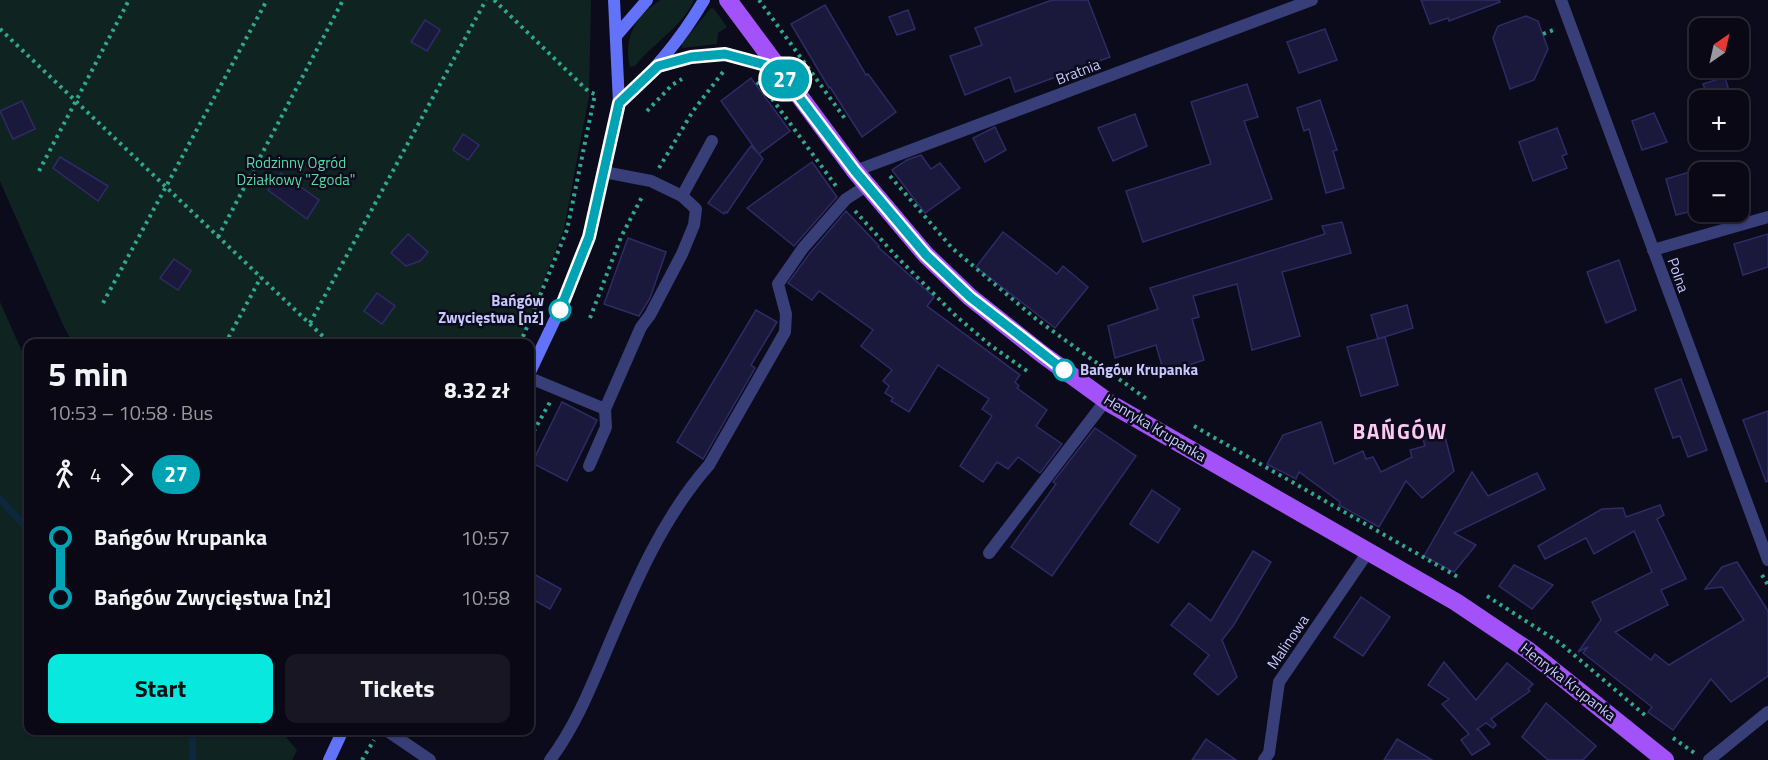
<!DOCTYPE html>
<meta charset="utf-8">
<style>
body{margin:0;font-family:"Titillium Web",sans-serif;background:#171622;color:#f1f3f6;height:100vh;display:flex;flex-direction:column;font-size:22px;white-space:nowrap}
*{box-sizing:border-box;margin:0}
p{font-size:20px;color:#999aa0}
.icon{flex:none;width:33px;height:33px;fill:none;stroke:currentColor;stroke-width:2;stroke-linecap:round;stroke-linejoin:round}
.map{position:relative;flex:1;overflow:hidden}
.panel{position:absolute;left:24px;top:339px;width:510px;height:396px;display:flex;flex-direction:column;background:#090814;border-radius:12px;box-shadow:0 2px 4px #0004,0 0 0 2px #292934}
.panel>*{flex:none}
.badge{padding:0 12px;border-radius:20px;font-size:21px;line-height:39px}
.needle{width:39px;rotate:34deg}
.buttons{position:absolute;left:1689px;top:18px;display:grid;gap:12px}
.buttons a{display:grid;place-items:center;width:60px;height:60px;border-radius:12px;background:#090814;box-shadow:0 2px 4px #0004,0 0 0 2px #292934;font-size:30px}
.map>.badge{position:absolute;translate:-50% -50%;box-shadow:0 0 0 3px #fff}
.legs{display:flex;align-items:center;gap:9px;height:66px;padding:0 24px;font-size:20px}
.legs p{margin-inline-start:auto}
.head{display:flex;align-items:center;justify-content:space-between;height:102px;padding:0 24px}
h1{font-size:33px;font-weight:700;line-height:45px}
.button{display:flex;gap:12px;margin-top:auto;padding:12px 24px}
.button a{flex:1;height:69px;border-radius:12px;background:#08e8df;color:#111;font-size:24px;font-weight:700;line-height:69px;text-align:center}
.button a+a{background:#171622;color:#f1f3f6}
ul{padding:0 24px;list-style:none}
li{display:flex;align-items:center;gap:21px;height:60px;font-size:22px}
li i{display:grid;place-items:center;width:9px;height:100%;margin:0 8px;background:currentColor}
li i::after{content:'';width:15px;height:15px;margin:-8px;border:4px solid;border-radius:50%;background:#090814}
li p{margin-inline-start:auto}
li:first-child i{background:linear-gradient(#0000 50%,currentColor 0)}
li:last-child i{background:linear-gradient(currentColor 50%,#0000 0)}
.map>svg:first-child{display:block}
.green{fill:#0f2421}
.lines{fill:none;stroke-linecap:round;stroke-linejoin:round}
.stream{stroke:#0d273d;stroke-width:7}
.building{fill:#1a183b;stroke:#2e2b66;stroke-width:1.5}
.path{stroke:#30a890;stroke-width:4;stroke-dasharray:3 4.5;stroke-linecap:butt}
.lane{stroke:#383e78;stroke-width:12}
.street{stroke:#383e78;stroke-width:12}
.secondary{stroke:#6273fa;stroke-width:12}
.primary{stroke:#a352f9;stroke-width:18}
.line-1-casing{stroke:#fff;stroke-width:14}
.line-1{stroke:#00a3b4;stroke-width:9}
.stop-1-dot{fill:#fff;stroke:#00a3b4;stroke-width:3}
.labels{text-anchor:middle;stroke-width:5;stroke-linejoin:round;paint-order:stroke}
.street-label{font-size:15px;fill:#c7c8fd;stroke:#0c0b1b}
.park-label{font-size:15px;fill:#57d9a6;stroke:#0c0b1b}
.stop-label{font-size:15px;font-weight:bold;fill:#c7c8fd;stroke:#0c0b1b;text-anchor:end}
.district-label{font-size:21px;font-weight:bold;letter-spacing:1.5px;fill:#fdc9f1;stroke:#0c0b1b}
</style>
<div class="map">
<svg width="1768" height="760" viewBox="0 0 1768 760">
<rect width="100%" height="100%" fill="#0c0b1b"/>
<g class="green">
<polygon points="0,0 591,0 589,96 564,229 520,343 73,343 64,327 0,181"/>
<path d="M661,0H694C682,27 653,43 635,66L630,67C623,38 636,14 661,0Z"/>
<polygon points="711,8 714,9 727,27 718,33 717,44 682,48 682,43"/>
<polygon points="0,302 28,365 28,730 281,731 297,750 292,760 0,760"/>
</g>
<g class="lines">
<g class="stream">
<polyline points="0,499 28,530"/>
<polyline points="192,730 193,760"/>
</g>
</g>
<g class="building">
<polygon points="1052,0 1088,0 1110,57 1015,92 1010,77 965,95 950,56 982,45 975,28"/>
<polygon points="1421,0 1499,0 1500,2 1449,21 1448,18 1430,24"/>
<polygon points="825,5 866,75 868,74 896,112 862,137 830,87 829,88 791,24"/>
<polygon points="908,10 915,29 897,35 889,17"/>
<polygon points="1526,16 1538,21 1548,49 1534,80 1510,89 1493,38 1498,26"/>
<polygon points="425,20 440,30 427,51 411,42"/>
<polygon points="1325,29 1337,60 1299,73 1287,42"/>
<polygon points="1725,77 1730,95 1709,100 1703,84"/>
<polygon points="751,78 790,131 759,154 763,159 727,213 725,212 724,214 708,203 751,146 758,153 721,101"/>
<polygon points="1247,84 1258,117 1244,121 1272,199 1143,242 1126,191 1211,164 1191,102"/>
<polygon points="1320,100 1337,150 1333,151 1344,188 1326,193 1309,129 1304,131 1297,108"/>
<polygon points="22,101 35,129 13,139 0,111"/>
<polygon points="1654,113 1667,142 1642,150 1632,121"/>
<polygon points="1135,114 1147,146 1113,161 1098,128"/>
<polygon points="995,127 1006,150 985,162 973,138"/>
<polygon points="1557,128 1567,154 1562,156 1567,168 1533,181 1519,142"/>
<polygon points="463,134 479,145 468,160 453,150"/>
<polygon points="921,155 931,169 940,163 960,188 925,213 892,170 907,160"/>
<polygon points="60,157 108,186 98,201 53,168"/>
<polygon points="812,162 837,197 794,246 747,208"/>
<polygon points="1700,169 1700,209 1676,215 1666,179"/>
<polygon points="281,173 319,200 307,219 268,190"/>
<polygon points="846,211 879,246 878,247 934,297 927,306 1020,375 1015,382 1019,386 1017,388 1047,410 1036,426 1062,444 1040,473 1018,457 1008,469 997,462 983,482 960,466 992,416 982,409 989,399 938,365 909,412 891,401 893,398 885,393 889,386 883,381 892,370 861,346 873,330 819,291 812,300 788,283 810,253"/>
<polygon points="1342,222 1351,253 1282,272 1300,336 1252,350 1237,284 1193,296 1199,317 1192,319 1204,360 1164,373 1156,345 1115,358 1108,326 1158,309 1150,288 1325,234 1322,226"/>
<polygon points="1003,232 1057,274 1063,266 1088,287 1055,328 976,267"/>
<polygon points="408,234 428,252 420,261 406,266 391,253"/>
<polygon points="1768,234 1768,267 1743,275 1734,244"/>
<polygon points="628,238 666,252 650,298 639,316 604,304"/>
<polygon points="174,259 191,271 178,290 160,278"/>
<polygon points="1619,260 1636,310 1606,323 1587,272"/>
<polygon points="377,293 395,306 382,324 364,311"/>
<polygon points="1407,305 1413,328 1378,339 1371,315"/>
<polygon points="756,310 777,322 751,365 755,368 703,459 677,442"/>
<polygon points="1385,337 1398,385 1361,396 1347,347"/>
<polygon points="1681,379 1707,450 1688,457 1680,436 1673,438 1655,389"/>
<polygon points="562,402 597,420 567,481 532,463"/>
<polygon points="1768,411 1768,481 1766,482 1743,420"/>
<polygon points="1321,422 1334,464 1363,451 1366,459 1373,457 1381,472 1412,457 1410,450 1425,446 1422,435 1443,429 1454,471 1422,498 1406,481 1379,527 1339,505 1340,502 1299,472 1296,479 1267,464 1283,435"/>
<polygon points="1095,428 1136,456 1052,576 1011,547 1056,484 1053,482"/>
<polygon points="1472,472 1488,496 1537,473 1545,489 1454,533 1476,545 1454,572 1424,556"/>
<polygon points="1152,490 1180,509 1158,543 1130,524"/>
<polygon points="1660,505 1664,515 1657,519 1686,579 1661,590 1668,605 1615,632 1651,660 1655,654 1669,665 1744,620 1722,587 1705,589 1722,567 1737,562 1768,611 1768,676 1731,702 1711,679 1673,730 1648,712 1652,707 1583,653 1588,647 1578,652 1601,620 1592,602 1652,572 1634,531 1594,554 1586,538 1545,559 1538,546 1602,509 1623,508 1626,517"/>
<polygon points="1253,551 1271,562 1233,626 1222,640 1237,677 1218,695 1194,674 1209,655 1171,625 1189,603 1211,621"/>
<polygon points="1514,565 1553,585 1532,609 1499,586"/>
<polygon points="530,572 561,589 550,609 530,598"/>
<polygon points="1361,597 1390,617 1363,656 1334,637"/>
<polygon points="1444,662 1476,700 1507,663 1533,684 1528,689 1530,691 1491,719 1496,725 1493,728 1486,723 1476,730 1478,729 1490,744 1472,755 1461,740 1469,734 1442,704 1449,699 1428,685"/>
<polygon points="1546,703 1596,746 1583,760 1548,760 1522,737"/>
<polygon points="1206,739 1236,760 1192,760"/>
<polygon points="1397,739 1432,760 1384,760"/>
</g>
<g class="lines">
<g class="path">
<polyline points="494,0 589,92 595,94 567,230 520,344"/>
<polyline points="759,0 846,120"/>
<polyline points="0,29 331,344"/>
<polyline points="1543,34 1556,29"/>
<polyline points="757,82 767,92 836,186"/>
<polyline points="647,111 672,85 682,79"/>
<polyline points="659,168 693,111 723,72"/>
<polyline points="39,171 129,0"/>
<polyline points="890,176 952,248 1036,319 1148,400"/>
<polyline points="855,211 896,256 956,316 990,345 1027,371"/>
<polyline points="218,237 343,0"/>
<polyline points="103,303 267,0"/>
<polyline points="590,318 621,237 643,195"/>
<polyline points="310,323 486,0"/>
<polyline points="225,344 261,277"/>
<polyline points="1194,426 1458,577"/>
<polyline points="530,438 550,402"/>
<polyline points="1762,575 1768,585"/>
<polyline points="1487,596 1560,643 1646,716"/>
<polyline points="1673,738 1696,754"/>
<polyline points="362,760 374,740"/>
</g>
<g class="lane">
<polyline points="604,172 651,181 682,196 712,141"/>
<polyline points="1653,250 1768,217"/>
<polyline points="530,378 605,409 641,327 650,315 682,254 694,225 696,209 682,196"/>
<polyline points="589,466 606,427 605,409"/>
<polyline points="989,553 1106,400"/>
<polyline points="386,730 430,760"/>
<path d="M550,760C575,727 591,687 607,649C634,585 663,517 709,465"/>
</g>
<g class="street">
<polyline points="1561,0 1768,560"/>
<polyline points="855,171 1312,0"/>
<polyline points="709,465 785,332 786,314 778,284 803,248 846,199 868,185"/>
<polyline points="1264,760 1269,753 1279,682 1368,552"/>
<polyline points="1709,760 1768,712"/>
</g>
<g class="secondary">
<polyline points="616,36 647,0"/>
<polyline points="658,67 691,57 725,54 777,68"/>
<path d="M619,103C653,73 681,39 704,0"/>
<polyline points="530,372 568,292 589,236 619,103 614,0"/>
<polyline points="329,760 343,730"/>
</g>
<polyline class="primary" points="728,0 855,171 926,255 970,297 1042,354 1111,404 1456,602 1529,651 1665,760"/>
</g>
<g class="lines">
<defs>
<polyline id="line-1" points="560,310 589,237 619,103 658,66 691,57 725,54 777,68 855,171 926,255 970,297 1064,370"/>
</defs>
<use href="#line-1" class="line-1-casing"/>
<use href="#line-1" class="line-1"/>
</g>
<g class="stop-1-dot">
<circle cx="560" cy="310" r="10"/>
<circle cx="1064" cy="370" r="10"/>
</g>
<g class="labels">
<g class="street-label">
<text transform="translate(1078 72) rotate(-21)" y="5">Bratnia</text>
<text transform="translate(1678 275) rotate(70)" y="5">Polna</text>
<text transform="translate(1155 428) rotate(31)" y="5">Henryka Krupanka</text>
<text transform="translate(1288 642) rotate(-56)" y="5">Malinowa</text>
<text transform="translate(1568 682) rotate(38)" y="5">Henryka Krupanka</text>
</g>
<g class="park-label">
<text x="296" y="168">Rodzinny Ogród<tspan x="296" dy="17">Działkowy "Zgoda"</tspan></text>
</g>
<g class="stop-label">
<text x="544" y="306">Bańgów<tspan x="544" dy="17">Zwycięstwa [nż]</tspan></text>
<text x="1080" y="375" text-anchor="start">Bańgów Krupanka</text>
</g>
<g class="district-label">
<text x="1400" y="439">BAŃGÓW</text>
</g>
</g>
</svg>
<div class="buttons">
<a><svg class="needle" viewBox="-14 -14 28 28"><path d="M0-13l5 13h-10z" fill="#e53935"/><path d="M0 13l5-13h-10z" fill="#999aa0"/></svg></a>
<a>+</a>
<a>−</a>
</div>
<b class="badge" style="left:785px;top:79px;background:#00a3b4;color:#fff">27</b>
<section class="panel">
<div class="head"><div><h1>5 min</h1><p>10:53 – 10:58 · Bus</p></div><b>8.32 zł</b></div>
<div class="legs"><svg class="icon" aria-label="walk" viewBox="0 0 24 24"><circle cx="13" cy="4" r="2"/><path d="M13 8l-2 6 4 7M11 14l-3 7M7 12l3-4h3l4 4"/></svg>4<svg class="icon" aria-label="forward" viewBox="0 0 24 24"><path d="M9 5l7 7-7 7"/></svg><b class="badge" style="background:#00a3b4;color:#fff">27</b></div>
<ul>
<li><i style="color:#00a3b4"></i><b>Bańgów Krupanka</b><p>10:57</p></li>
<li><i style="color:#00a3b4"></i><b>Bańgów Zwycięstwa [nż]</b><p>10:58</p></li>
</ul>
<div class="button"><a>Start</a><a>Tickets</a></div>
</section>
</div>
